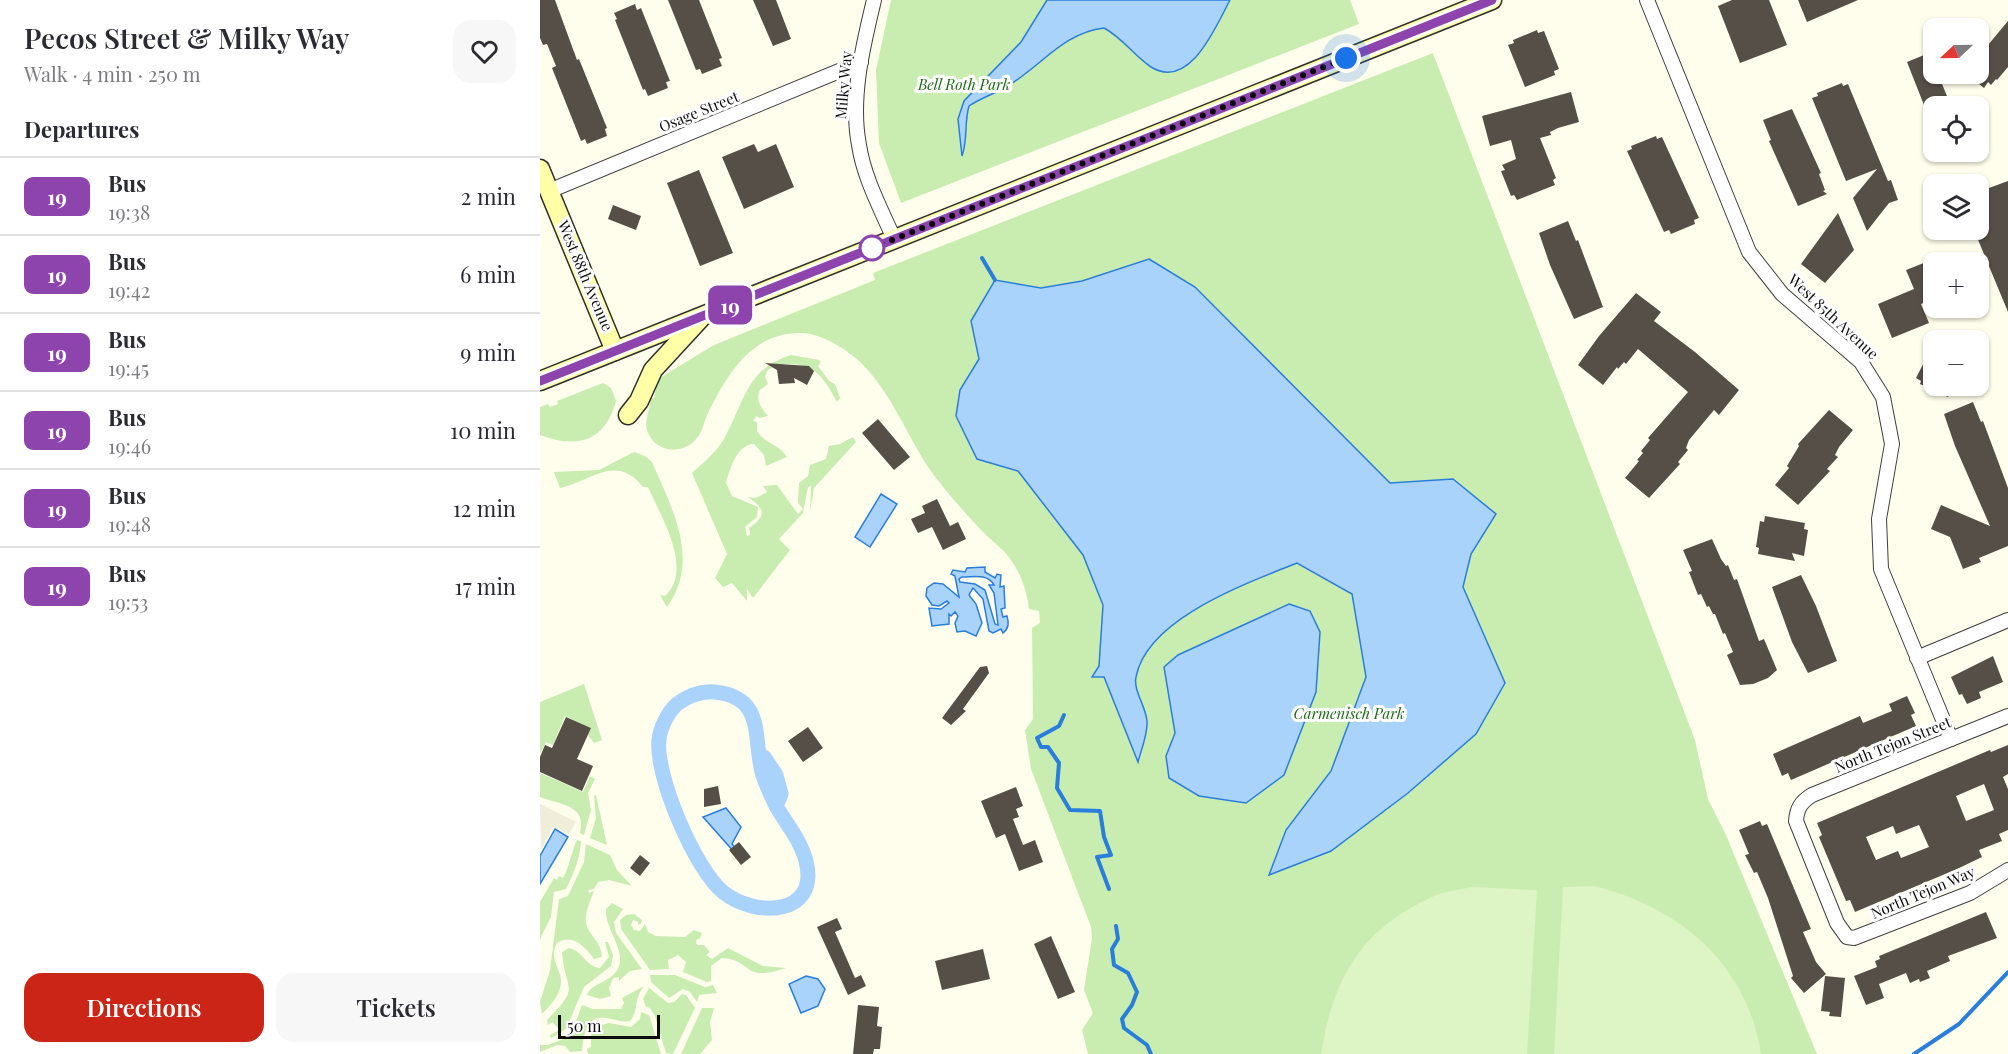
<!DOCTYPE html>
<meta charset="utf-8">
<style>
body{margin:0;font-family:"Playfair Display",serif;background:#f7f7f7;color:#2b2b33;height:100vh;display:flex;flex-direction:column;font-size:22px;white-space:nowrap}
*{box-sizing:border-box;margin:0}
p{font-size:20px;color:#7c7c81}
.icon{flex:none;width:33px;height:33px;fill:none;stroke:currentColor;stroke-width:2;stroke-linecap:round;stroke-linejoin:round}
.map{position:relative;flex:1;overflow:hidden}
.side{display:flex;flex-direction:column;background:#fff;width:540px}
.side>*{flex:none}
.badge{padding:0 12px;border-radius:9px;font-size:21px;line-height:39px}
.needle{width:39px;rotate:248deg}
.buttons{position:absolute;left:1383px;top:18px;display:grid;gap:12px}
.buttons a{display:grid;place-items:center;width:66px;height:66px;border-radius:12px;background:#fff;box-shadow:0 2px 4px #0004;font-size:30px}
.scale{position:absolute;left:18px;bottom:15px;width:102px;box-sizing:border-box;padding-left:6px;border:3px solid #0c0c0c;border-top:0;font-size:16px;line-height:21px;white-space:nowrap;color:#0c0c0c;-webkit-text-stroke:4px #fff;paint-order:stroke}
.you{position:absolute;width:30px;height:30px;margin:-15px;border:4px solid #fff;border-radius:50%;background:#1a73e8;box-shadow:0 0 0 9px #1a73e833}
.map>.badge{position:absolute;translate:-50% -50%;box-shadow:0 0 0 3px #fff}
h2{padding:0 24px;font-size:22px;line-height:54px}
.round{display:grid;place-items:center;flex:none;width:63px;height:63px;border-radius:18px;background:#f7f7f7}
.head{display:flex;align-items:center;justify-content:space-between;height:102px;padding:0 24px}
h1{font-size:28px;font-weight:600;line-height:45px}
.button{display:flex;gap:12px;margin-top:auto;padding:12px 24px}
.button a{flex:1;height:69px;border-radius:18px;background:#ca2517;color:#fff;font-size:24px;font-weight:600;line-height:69px;text-align:center}
.button a+a{background:#f7f7f7;color:#2b2b33}
ul{padding:0;list-style:none}
li{display:flex;align-items:center;gap:18px;height:78px;padding:0 24px;border-top:2px solid #e1e1e2}
li div{flex:1}
li b{display:block;font-size:22px}
li em{font-style:normal}
li .badge{min-width:66px;font-weight:700;text-align:center}
main{display:flex;flex:1;min-height:0}
.map>svg:first-child{display:block}
.green{fill:#c9edb1}
.pitch{fill:#ddf4c4}
.plaza{fill:#f0edda}
.water{fill:#aad3fc;stroke:#2a7edb;stroke-width:1.5;fill-rule:evenodd}
.lines{fill:none;stroke-linecap:round;stroke-linejoin:round}
.stream{stroke:#2a7edb;stroke-width:4}
.canal{stroke:#aad3fc;stroke-width:15}
.building{fill:#564f48;fill-rule:evenodd}
.street-casing{stroke:#3f3f3f;stroke-width:16}
.secondary-casing{stroke:#2e2e2e;stroke-width:21}
.street{stroke:#fff;stroke-width:14}
.secondary{stroke:#feffa7;stroke-width:18}
.line-casing{stroke:#fff;stroke-width:14}
.line{stroke:#8e44ad;stroke-width:9}
.walk{stroke:#0c0c0c;stroke-width:6;stroke-dasharray:0 10.8}
.stop-dot{fill:#fff;stroke:#8e44ad;stroke-width:3}
.labels{text-anchor:middle;stroke-width:6;stroke-linejoin:round;paint-order:stroke}
.street-label{font-size:15px;fill:#0c0c0c;stroke:#fff}
.park-label{font-size:15px;font-style:italic;fill:#1d6a16;stroke:#fff}
</style>
<main>
<section class="side">
<div class="head"><div><h1>Pecos Street &amp; Milky Way</h1><p>Walk · 4 min · 250 m</p></div><a class="round"><svg class="icon" aria-label="heart" viewBox="0 0 24 24"><path d="M12 20l-8-8c-3-5 5-10 8-4 3-6 11-1 8 4z"/></svg></a></div>
<h2>Departures</h2>
<ul>
<li><span class="badge" style="background:#8e44ad;color:#fff">19</span><div><b>Bus</b><p>19:38</p></div><em>2 min</em></li>
<li><span class="badge" style="background:#8e44ad;color:#fff">19</span><div><b>Bus</b><p>19:42</p></div><em>6 min</em></li>
<li><span class="badge" style="background:#8e44ad;color:#fff">19</span><div><b>Bus</b><p>19:45</p></div><em>9 min</em></li>
<li><span class="badge" style="background:#8e44ad;color:#fff">19</span><div><b>Bus</b><p>19:46</p></div><em>10 min</em></li>
<li><span class="badge" style="background:#8e44ad;color:#fff">19</span><div><b>Bus</b><p>19:48</p></div><em>12 min</em></li>
<li><span class="badge" style="background:#8e44ad;color:#fff">19</span><div><b>Bus</b><p>19:53</p></div><em>17 min</em></li>
</ul>
<div class="button"><a>Directions</a><a>Tickets</a></div>
</section>
<div class="map">
<svg width="1468" height="1054" viewBox="0 0 1468 1054">
<rect width="100%" height="100%" fill="#fffeec"/>
<g class="green">
<polygon points="351,0 810,0 819,24 361,203 339,143 336,70"/>
<path d="M893,53L1155,740L1168,799L1186,835L1277,1054H548L542,1030L553,1013L544,990L552,938L551,927L491,769L485,730L493,719L492,628L500,623L499,611L489,609C487,592 482,577 473,563C466,551 454,543 444,533C425,513 404,490 388,467C366,433 351,393 322,364C308,350 283,334 262,333C212,332 188,373 168,413C164,421 163,431 157,438C143,456 114,453 107,430C104,420 111,409 110,398H114L118,379L174,345L335,280L333,273Z"/>
<path d="M251,355L279,360L281,362L278,366L289,381L295,384L300,398L297,402C285,380 276,363 248,364C240,364 233,365 227,371L225,377L228,384L220,390C215,400 221,408 228,416L220,418L216,416L213,421L217,422V431C224,443 240,445 247,457L226,466L224,455L214,444C197,444 190,469 186,483L192,496L218,507L217,517L205,527L207,536L210,535L209,528C228,515 224,508 208,497L216,498L227,492L223,486L237,485L258,514L263,509L258,503L259,483L268,476L270,465L286,459L289,446L300,444L313,437L316,442L274,488L270,511L271,486L268,487L263,513L239,539L250,550L213,598L207,589V601L192,583L183,587L175,578L187,554L152,473C165,461 178,451 186,435C205,399 208,368 251,355Z"/>
<path d="M63,383L71,388L76,401C65,442 37,449 0,435V407L8,404L10,407L18,404L17,401Z"/>
<path d="M94,452L105,456L112,462C132,508 161,561 127,607L120,595L125,596C154,569 121,517 108,487H103C76,453 52,481 20,488L14,472L59,470Z"/>
<polygon points="44,684 62,740 54,743 48,735 51,728 25,716 13,745 6,742 0,754 0,702"/>
<path d="M0,773L43,792L50,776L55,779L48,793L51,810L44,835L40,833C47,805 21,805 0,797Z"/>
<polygon points="56,795 67,845 50,838 56,818 54,796"/>
<path d="M37,840L41,841C40,859 34,873 26,889L14,892L11,917L0,939V902L14,878L17,880L19,876L23,878C30,865 31,853 37,840Z"/>
<path d="M46,844L70,855L77,870L92,886L69,880L58,882L54,889L48,890L49,893L54,891C49,904 43,916 47,927C51,936 62,944 62,957L54,959C45,947 33,933 17,943C3,968 43,975 2,1014L0,1002L10,970L19,899L28,896L44,862Z"/>
<path d="M72,903L83,909L74,922L76,933L102,969L90,971L79,981V977L73,978L69,988L71,996L60,999L47,995L49,991C56,983 69,981 76,972C90,953 64,930 66,909Z"/>
<path d="M86,915L94,914L102,920L101,924L98,925V922L93,920L91,925L94,930L100,931L105,924L108,932L116,936L145,937L154,930L162,933L160,938L156,940L157,945H164L170,952L166,955L172,959L188,948L223,966L246,968C201,983 214,960 182,958L171,966V981L167,982L143,972L146,962L138,955L128,960L129,969L110,970L81,929L80,920Z"/>
<path d="M65,942H68L73,955L71,966L44,987L26,1029L11,1038L10,1035L20,1030L12,1022L8,1025L7,1020C42,985 25,992 22,952L29,948C43,951 46,967 60,968L69,957Z"/>
<polygon points="110,975 135,975 165,987 173,985 177,993 159,995 157,1002 150,992 143,989 129,998 111,982"/>
<path d="M104,986C93,1000 99,1011 90,1021C81,1023 75,1019 66,1018C45,1015 44,1036 42,1051L30,1052L25,1046L17,1045L0,1052V1045H8L31,1036L42,1005L53,1009H81L84,1003L82,998Z"/>
<polygon points="109,988 128,1003 134,1002 142,994 146,995 155,1008 133,1054 126,1053 115,1016 110,1008 106,1007 103,999"/>
<polygon points="162,1008 174,1008 170,1022 172,1040 160,1054 141,1054"/>
<polygon points="101,1012 109,1015 121,1054 48,1054 47,1049 51,1047 51,1034 54,1027 69,1023 91,1027 100,1019"/>
</g>
<g class="pitch">
<path d="M1054,886C1140,907 1207,964 1221,1054H1014L1023,887Z"/>
<path d="M932,887L997,890L987,1054H781C793,979 820,930 892,897C903,891 919,890 932,887Z"/>
</g>
<polygon class="plaza" points="0,804 36,822 29,834 13,827 1,850"/>
<g class="water">
<path d="M507,0H690C676,26 650,91 611,67C594,56 583,38 564,28C522,33 501,67 466,87C454,94 441,98 429,106C424,123 428,140 422,156L418,119L424,101L481,42Z"/>
<path d="M609,259L655,287L850,483L913,479L956,514L931,554L923,587L965,683L936,734L868,793L791,851L729,875L746,830L791,771L826,677L812,594L757,563C708,583 607,618 596,677C593,690 606,707 607,721C608,734 601,750 598,762L564,677H552L559,666L563,605L543,555L478,471L437,459L416,416L420,390L439,359L431,321L455,280L501,288L542,281Z"/>
<polygon points="341,494 357,504 330,547 315,537"/>
<path d="M445,567V572L455,578L457,574L461,575L460,587L464,586L465,608L461,609L463,617L467,616C469,623 469,628 463,633L461,629L453,633L449,631L443,599L433,588L429,595L436,604L442,623L436,636L425,631L417,632L415,623L418,616L415,612L411,616L409,614V624L392,626L389,608L401,609L409,603L407,601L399,606L392,605L386,596L387,588L394,583L403,584L419,597L415,576L411,574L413,570L425,572L427,568ZM422,577C434,577 447,573 454,585H449L454,593L458,625L455,624L445,590L435,584L420,582L419,579Z"/>
<polygon points="749,604 770,611 780,632 776,692 744,775 706,803 659,796 629,778 626,756 635,733 624,667 638,655"/>
<polygon points="186,808 201,827 192,844 198,851 195,853 163,817"/>
<polygon points="15,829 28,837 0,884 0,856"/>
<polygon points="266,976 278,979 285,989 278,1006 261,1013 249,984"/>
</g>
<g class="lines">
<g class="stream">
<polyline points="442,258 455,280"/>
<polyline points="524,715 519,726 497,738 501,747 508,747 519,763 517,788 530,810 560,811 564,837 571,855 557,857 569,889"/>
<polyline points="576,926 578,939 572,949 574,965 588,973 597,992 592,1005 582,1019 584,1028 607,1045 611,1054"/>
<polyline points="1374,1054 1419,1024 1468,972"/>
</g>
<path class="canal" d="M220,756L224,757L236,775L241,794L236,806C246,823 261,841 266,861C280,916 215,918 183,892C155,869 115,776 119,740C120,728 128,712 137,704C148,696 161,691 175,692C225,697 213,737 222,772C225,784 231,795 236,806"/>
</g>
<g class="building">
<polygon points="0,0 15,0 37,60 39,59 67,128 65,129 67,136 47,144 45,139 41,141 12,68 16,66 7,44 3,45 0,38"/>
<polygon points="128,0 159,0 182,58 179,59 182,66 162,74 160,69 156,70"/>
<polygon points="213,0 236,0 251,39 233,46"/>
<polygon points="1192,0 1229,0 1247,45 1200,63 1178,6"/>
<polygon points="1258,0 1318,0 1267,22"/>
<polygon points="95,4 97,10 101,8 130,81 126,82 128,88 108,96 105,89 103,90 75,20 77,19 74,13"/>
<polygon points="1468,21 1468,67 1457,80 1456,79 1451,85 1448,82 1444,88 1427,74 1438,74 1438,57"/>
<polygon points="997,30 998,33 1004,31 1019,69 1014,71 1015,75 985,87 968,45 974,43 973,40"/>
<polygon points="1389,53 1394,74 1398,74 1411,106 1394,106 1393,128 1367,62"/>
<polygon points="1302,83 1303,86 1308,84 1348,181 1351,180 1358,200 1349,203 1327,231 1313,198 1337,169 1306,181 1272,98 1278,96 1277,93"/>
<polygon points="1031,92 1039,122 1018,128 1010,132 1011,135 1000,138 1016,178 1013,180 1015,185 977,200 974,195 971,196 961,171 965,170 962,165 976,159 971,140 950,146 942,116"/>
<polygon points="1252,109 1281,173 1279,174 1285,190 1283,191 1287,194 1258,206 1229,141 1231,140 1223,120"/>
<polygon points="1116,136 1117,139 1122,137 1159,218 1154,220 1155,224 1131,234 1129,230 1124,232 1087,151 1092,149 1091,146"/>
<polygon points="214,144 218,152 236,144 254,187 204,209 182,157"/>
<polygon points="159,170 193,253 160,266 127,183"/>
<polygon points="1468,181 1468,312 1434,230 1438,230 1438,192"/>
<polygon points="73,205 101,216 96,230 68,219"/>
<polygon points="1298,213 1314,250 1285,283 1261,264"/>
<polygon points="1028,221 1036,241 1038,240 1063,307 1034,319 1010,265 999,233"/>
<polygon points="1394,259 1394,299 1381,304 1389,323 1352,338 1338,304 1374,289 1366,270"/>
<polygon points="1096,293 1121,312 1114,321 1155,352 1199,390 1179,415 1174,410 1149,440 1146,448 1148,450 1138,462 1140,464 1109,498 1085,478 1099,461 1097,460 1103,453 1101,451 1110,440 1108,438 1148,392 1098,349 1086,364 1084,362 1078,369 1077,367 1063,385 1038,365 1059,336"/>
<polygon points="1394,343 1394,386 1414,386 1408,397 1380,384 1381,381 1376,378"/>
<polygon points="225,363 269,366 274,371 267,385 254,378 255,383 239,384 237,370"/>
<polygon points="1433,402 1441,422 1443,421 1468,488 1468,546 1439,558 1441,562 1423,569 1410,537 1391,529 1401,505 1450,526 1415,446 1404,414"/>
<polygon points="1289,410 1313,430 1299,447 1295,455 1298,457 1287,469 1290,471 1258,505 1235,485 1249,468 1247,466 1259,446 1258,444"/>
<polygon points="338,419 370,457 354,470 322,433"/>
<polygon points="397,499 410,526 418,522 426,539 403,550 392,527 378,533 371,519 385,513 382,506"/>
<polygon points="1225,516 1265,523 1264,529 1268,530 1264,556 1252,553 1255,561 1218,554 1219,548 1216,547 1220,521 1224,522"/>
<polygon points="1172,539 1181,559 1186,566 1188,565 1194,580 1197,579 1219,641 1224,639 1237,670 1228,678 1213,684 1200,685 1187,655 1193,652 1185,633 1183,634 1175,614 1173,614 1169,606 1167,607 1161,594 1158,595 1149,572 1152,571 1143,550"/>
<polygon points="1261,575 1276,606 1297,661 1268,673 1252,642 1232,587"/>
<polygon points="1453,656 1463,682 1439,692 1441,698 1427,704 1422,694 1419,695 1411,677"/>
<polygon points="447,666 449,673 423,709 426,711 411,725 402,718 440,667"/>
<polygon points="1367,696 1375,713 1371,715 1376,726 1251,780 1248,773 1242,776 1233,754 1320,716 1323,723 1352,711 1349,704"/>
<polygon points="26,717 51,728 37,759 53,766 42,791 0,772 0,757 5,745 12,748"/>
<polygon points="268,727 283,748 263,762 248,741"/>
<path d="M1468,745V774L1463,777L1468,789V830L1459,834L1462,841L1439,850L1442,857L1417,869L1315,912L1310,900L1306,901L1279,837L1282,835L1277,823L1450,750L1451,752ZM1444,784L1454,810L1426,821L1416,796ZM1379,825L1389,847L1361,858L1358,851L1336,860L1326,837L1353,826L1356,834Z"/>
<polygon points="178,786 181,804 164,807 164,789"/>
<polygon points="476,787 483,806 476,809 479,817 473,819 483,845 495,840 503,862 479,871 465,834 456,838 441,801"/>
<polygon points="1220,821 1222,826 1227,824 1271,929 1263,932 1276,962 1286,974 1264,993 1251,978 1253,976 1228,898 1217,872 1214,873 1205,855 1209,854 1199,830"/>
<polygon points="199,842 211,857 201,865 189,850"/>
<polygon points="100,855 110,863 100,876 90,868"/>
<polygon points="1446,912 1457,938 1408,956 1410,961 1387,971 1390,978 1380,982 1379,979 1370,983 1366,973 1339,984 1344,998 1326,1005 1314,976 1337,967 1335,961 1340,959 1339,956"/>
<polygon points="297,918 302,929 295,932 315,978 321,975 326,986 308,995 277,927"/>
<polygon points="511,936 535,992 518,999 494,944"/>
<polygon points="443,949 450,979 402,990 395,961"/>
<polygon points="1285,976 1305,978 1301,1017 1289,1016 1290,1012 1281,1011"/>
<polygon points="318,1005 339,1007 337,1026 342,1027 340,1049 334,1049 333,1054 313,1054"/>
</g>
<g class="lines">
<defs>
<g id="street">
<path d="M334,0C323,46 310,98 319,145C324,178 341,209 354,239"/>
<polyline points="1107,0 1209,252 1242,294 1321,362 1343,397 1352,444 1339,519 1341,569 1411,739"/>
<polyline points="9,191 321,62"/>
<polyline points="1377,658 1468,620"/>
<path d="M1468,716L1272,795C1261,802 1257,808 1256,821L1297,923L1307,937L1314,938L1430,893L1468,870"/>
</g>
<g id="secondary">
<polyline points="0,169 75,351"/>
<polyline points="0,381 952,0"/>
<polyline points="88,415 99,401 113,370 160,319"/>
</g>
</defs>
<use href="#street" class="street-casing"/>
<use href="#secondary" class="secondary-casing"/>
<use href="#street" class="street"/>
<use href="#secondary" class="secondary"/>
</g>
<g class="lines">
<defs>
<polyline id="line" points="0,381 952,0"/>
</defs>
<use href="#line" class="line-casing"/>
<use href="#line" class="line"/>
<polyline class="walk" points="332,248 806,58"/>
</g>
<circle class="stop-dot" cx="332" cy="248" r="12"/>
<g class="labels">
<g class="street-label">
<text transform="translate(304 85) rotate(-85)" y="5">Milky Way</text>
<text transform="translate(159 112) rotate(-22)" y="5">Osage Street</text>
<text transform="translate(45 276) rotate(67)" y="5">West 88th Avenue</text>
<text transform="translate(1293 317) rotate(43)" y="5">West 85th Avenue</text>
<text transform="translate(1353 745) rotate(-22)" y="5">North Tejon Street</text>
<text transform="translate(1383 893) rotate(-23)" y="5">North Tejon Way</text>
</g>
<g class="park-label">
<text x="424" y="90">Bell Roth Park</text>
<text x="809" y="719">Carmenisch Park</text>
</g>
</g>
</svg>
<div class="buttons">
<a><svg class="needle" viewBox="-14 -14 28 28"><path d="M0-13l5 13h-10z" fill="#e53935"/><path d="M0 13l5-13h-10z" fill="#7c7c81"/></svg></a>
<a><svg class="icon" aria-label="locate" viewBox="0 0 24 24"><circle cx="12" cy="12" r="6"/><path d="M12 2v4M12 18v4M2 12h4M18 12h4"/></svg></a>
<a><svg class="icon" aria-label="layers" viewBox="0 0 24 24"><path d="M12 4l9 5-9 5-9-5zM3 14l9 5 9-5"/></svg></a>
<a>+</a>
<a>−</a>
</div>
<div class="scale">50 m</div>
<div class="you" style="left:806px;top:58px"></div>
<b class="badge" style="left:190px;top:305px;background:#8e44ad;color:#fff">19</b>
</div>
</main>
